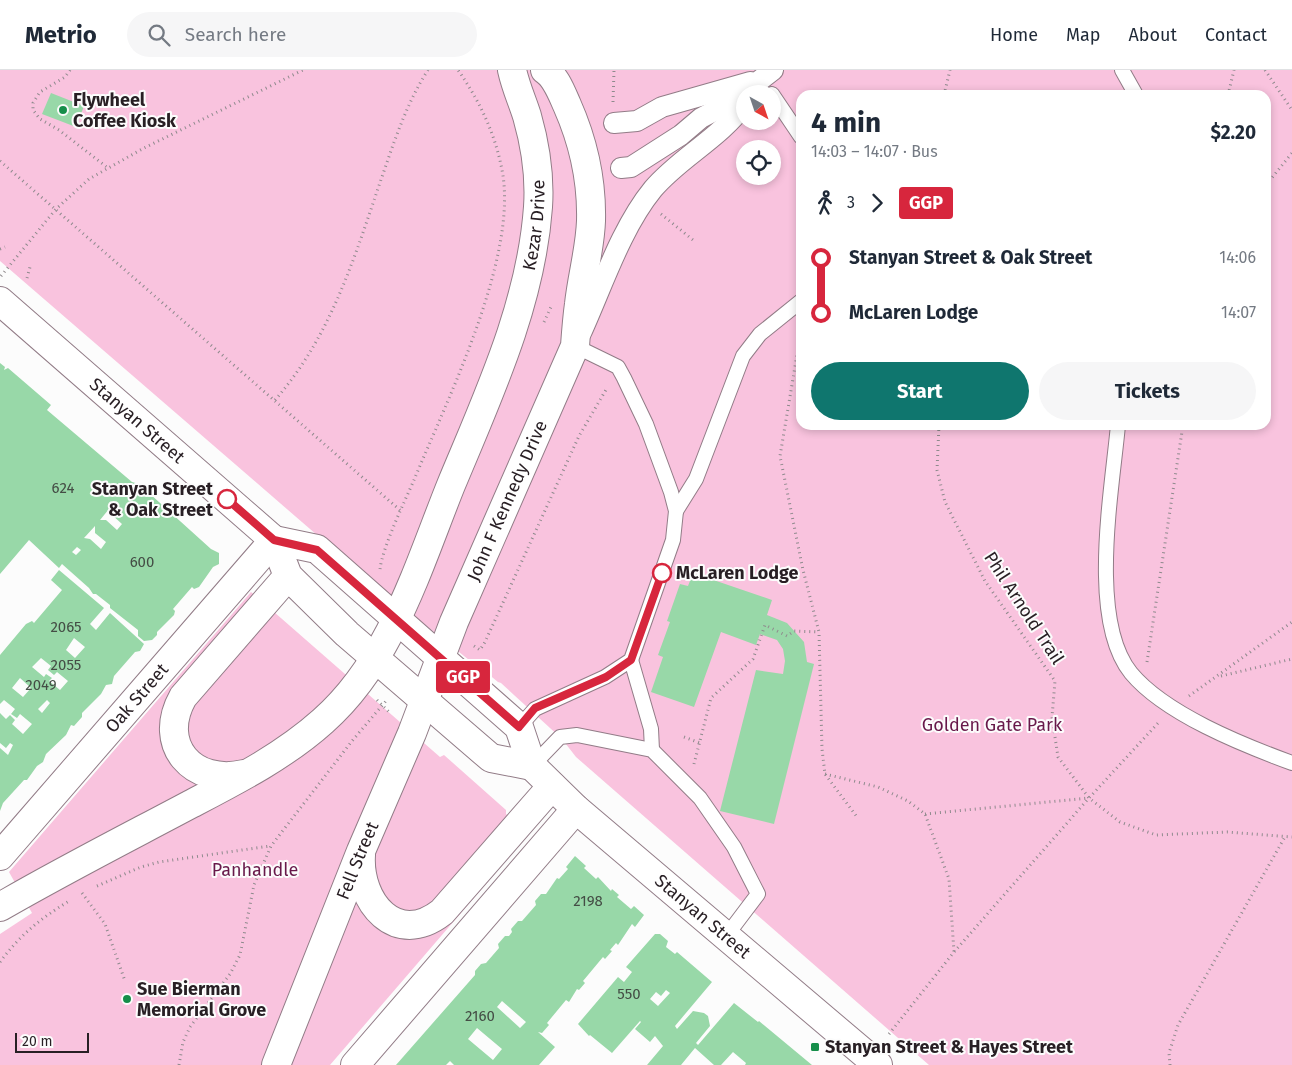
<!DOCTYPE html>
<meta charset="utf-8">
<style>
body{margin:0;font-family:"Fira Sans",sans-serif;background:#f6f6f7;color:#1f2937;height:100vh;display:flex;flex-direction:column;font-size:19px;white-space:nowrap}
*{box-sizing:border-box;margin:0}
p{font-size:16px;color:#747a83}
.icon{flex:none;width:28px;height:28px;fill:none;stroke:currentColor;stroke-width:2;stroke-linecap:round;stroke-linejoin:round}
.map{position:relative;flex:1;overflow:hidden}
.drawer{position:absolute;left:796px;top:20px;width:475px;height:340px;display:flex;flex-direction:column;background:#fff;border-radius:15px;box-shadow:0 2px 8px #0003}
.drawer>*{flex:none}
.badge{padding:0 10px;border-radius:4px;font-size:18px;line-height:32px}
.needle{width:32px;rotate:140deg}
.tools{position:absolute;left:736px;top:15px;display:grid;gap:10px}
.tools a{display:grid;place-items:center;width:45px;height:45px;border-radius:50%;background:#fff;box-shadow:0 2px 8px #0003;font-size:25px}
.scale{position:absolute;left:15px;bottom:12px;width:74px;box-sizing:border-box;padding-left:5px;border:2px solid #281f24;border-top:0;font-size:14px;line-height:18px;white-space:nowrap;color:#281f24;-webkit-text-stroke:4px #fcfcfc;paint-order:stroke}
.map>.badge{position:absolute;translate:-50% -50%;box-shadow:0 0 0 2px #fff}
.legs{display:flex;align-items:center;gap:8px;height:55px;padding:0 15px;font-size:16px}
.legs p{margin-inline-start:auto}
.head{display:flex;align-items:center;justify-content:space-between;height:85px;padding:0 15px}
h1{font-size:28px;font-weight:700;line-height:38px}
.primary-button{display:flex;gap:10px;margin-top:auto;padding:10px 15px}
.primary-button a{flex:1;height:58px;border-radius:30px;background:#0f766e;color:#fff;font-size:20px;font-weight:700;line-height:58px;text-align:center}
.primary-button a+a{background:#f6f6f7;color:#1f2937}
ul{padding:0 15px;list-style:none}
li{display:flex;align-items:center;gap:18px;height:55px;font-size:19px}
li i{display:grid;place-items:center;width:8px;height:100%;margin:0 6px;background:currentColor}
li i::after{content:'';width:12px;height:12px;margin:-6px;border:4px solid;border-radius:50%;background:#fff}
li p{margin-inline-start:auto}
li:first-child i{background:linear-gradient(#0000 50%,currentColor 0)}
li:last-child i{background:linear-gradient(currentColor 50%,#0000 0)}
header{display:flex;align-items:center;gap:30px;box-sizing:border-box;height:70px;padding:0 25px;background:#fff;border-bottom:1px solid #e0e1e3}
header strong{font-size:24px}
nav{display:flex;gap:28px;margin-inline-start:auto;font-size:18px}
.search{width:350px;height:45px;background:#f6f6f7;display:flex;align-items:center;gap:12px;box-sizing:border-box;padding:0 18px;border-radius:28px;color:#747a83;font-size:19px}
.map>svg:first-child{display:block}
.green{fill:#f9c3de;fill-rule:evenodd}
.building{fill:#98d8a8;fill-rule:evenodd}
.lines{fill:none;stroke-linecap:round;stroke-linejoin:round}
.service-casing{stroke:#927c87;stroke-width:16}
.pedestrian-casing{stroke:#927c87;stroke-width:22}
.secondary-casing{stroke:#927c87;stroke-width:30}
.primary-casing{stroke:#927c87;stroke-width:30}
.path{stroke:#8f8a8d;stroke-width:3;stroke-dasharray:1 4;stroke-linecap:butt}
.service{stroke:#fff;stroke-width:14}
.pedestrian{stroke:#fff;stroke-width:20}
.secondary{stroke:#fff;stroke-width:28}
.primary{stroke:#fff;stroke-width:28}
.line-1-casing{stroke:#fff;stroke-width:11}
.line-1{stroke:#d7263d;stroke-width:8}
.poi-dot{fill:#168e4a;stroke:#fcfcfc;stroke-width:2}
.stop-1-dot{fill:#fff;stroke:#d7263d;stroke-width:2.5}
.labels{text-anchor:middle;stroke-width:4;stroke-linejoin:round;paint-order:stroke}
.number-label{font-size:15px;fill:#444d45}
.poi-label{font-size:18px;font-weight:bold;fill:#281f24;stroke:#fcfcfc;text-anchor:start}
.street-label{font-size:18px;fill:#281f24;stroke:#fcfcfc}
.stop-label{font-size:18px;font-weight:bold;fill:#281f24;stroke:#fcfcfc;text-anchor:end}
.park-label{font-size:18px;fill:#68184a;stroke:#fcfcfc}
</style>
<header>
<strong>Metrio</strong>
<div class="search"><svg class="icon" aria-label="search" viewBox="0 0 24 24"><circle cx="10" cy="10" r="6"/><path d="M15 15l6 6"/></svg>Search here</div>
<nav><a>Home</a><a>Map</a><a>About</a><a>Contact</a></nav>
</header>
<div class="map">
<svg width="1292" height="995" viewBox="0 0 1292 995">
<rect width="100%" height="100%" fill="#fcfcfc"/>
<g class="green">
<path d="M0,0H1292V995H929L576,687L562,669L501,613L498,612L487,603V600L474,594L369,510L0,191ZM745,24H772V51H745ZM801,25H1266V355H801ZM745,79H772V106H745Z"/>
<polygon points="251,522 440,687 444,685 506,740 506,744 529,764 330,995 0,995 0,864 32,843 9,802"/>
</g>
<g class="building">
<polygon points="51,23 84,36 76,57 42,44"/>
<path d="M0,293L5,297L4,300L8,298L51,335L47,340L132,412L139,414L211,479L219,483V494L213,497L199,517L194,519L192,517L173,539L175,541L174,545L157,562V565L152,570L144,571L138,566V560L110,538V535L96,524H93L89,518L62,494L59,498L29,470L0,504ZM109,439L111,444L122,454L117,460L106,450H100ZM95,456V463L106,472L101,479L90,469L84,468ZM77,477L81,480L76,485L72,482Z"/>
<path d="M59,500L104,538L90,554L96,560L110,543L144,574L140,581L135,582L114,606L112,614L106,615L101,624L82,643V647L74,656L71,655L66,665L46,684L43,692L37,696L27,710H24L3,733L0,741V678L8,685L13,675L10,673L6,678L0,673V643L6,649L10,645L15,650L12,654L23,664L32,654L20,644L17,648L11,644L15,639L4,630L0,634V585L26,554L32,551L34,553L62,520L51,510ZM74,568L85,577L75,588L66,580ZM41,588L51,596L48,600L54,605L57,602L68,611L60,620L49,611L52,608L46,604L44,607L32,597ZM20,608L31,618L23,627L12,618ZM47,630L50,633L42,643L38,639Z"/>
<polygon points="693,503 772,530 767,545 787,553 804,572 807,592 814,594 774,754 720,741 756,600 783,604 785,591 783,579 777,570 760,564 756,575 721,562 694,637 651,622 663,587 658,585 670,552 667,551 680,514 688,516"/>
<path d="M575,786L586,796L584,798L596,809L598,807L611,821L612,819L619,825L617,827L631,839L634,836L644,845L635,857L632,854L618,875L616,873L610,880L612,881L605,889L603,887L583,911L585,913L579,920L577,919L569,932L566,930L547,953L549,955L542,963L538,962L555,977L539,995H454L450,991L446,995H396L475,905V901L481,894L486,893L499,878L498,874L505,866H509L512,862L511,859L518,851H522L536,835L535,831L541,824H546L557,808L559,809L568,799L566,797ZM502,931L526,952L520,958L497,937ZM477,958L502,979L493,990L468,969Z"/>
<path d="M655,864H660L668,871L666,877L675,884L677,882L712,912L675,956L677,959L693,941L704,943L708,946L710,956L696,973L698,975L734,933L758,952L759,951L812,995H745L746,993L733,982L721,995H714L695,978L681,995H647L663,976L655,966L650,972L635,959L641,952L640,951L612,983L590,965L589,966L578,954L618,907L624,912L632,902L626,897ZM666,920L670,923L658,936L650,929L656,922L661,926Z"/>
</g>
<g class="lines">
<defs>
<g id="service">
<polyline points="1122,0 1136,25"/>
<polyline points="772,24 801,67"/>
<path d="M1118,355C1112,421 1088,550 1131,603C1165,644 1243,675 1292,693"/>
<polyline points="676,441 696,409 743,286 760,264 801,231"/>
<polyline points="631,590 651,659 652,680"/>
<polyline points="519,657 535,639 605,607 631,590 673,470 676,441 671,422 646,354 624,308 618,297 575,276"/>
<polyline points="532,696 560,667 577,665 652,680 700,728 734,777 758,824 727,865"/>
</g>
<g id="pedestrian">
<polyline points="614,53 637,51 662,37 750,12"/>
<polyline points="621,98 631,97 681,65 701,48 733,31 773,0"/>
<path d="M581,263C602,217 621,158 653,119C680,87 721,68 745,33"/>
</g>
<g id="secondary">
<path id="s1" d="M0,231L274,470L288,506L347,564L491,688L532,696"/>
<path id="s2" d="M274,470L317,479L519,657L532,696L576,739L878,995"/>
<path id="s3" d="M0,786L274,470"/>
<polyline points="355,995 576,739"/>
</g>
<g id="primary">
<path d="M244,704C193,716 156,675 183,627L288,506"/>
<path d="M361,785C358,832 396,878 442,842L552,716"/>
<path id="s4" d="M0,837C62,801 127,768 191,734C237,710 284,686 323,651C391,591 418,497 451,415C488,326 531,235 538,137C540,108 535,74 527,46C522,30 516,18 512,0"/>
<path id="s5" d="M276,995L361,781L412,663L454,552L575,276C576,262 577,248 579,234C582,206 590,179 591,151C592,112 583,71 567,35C562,24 556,7 545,0"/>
</g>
</defs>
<use href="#service" class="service-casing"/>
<use href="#pedestrian" class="pedestrian-casing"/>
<use href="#secondary" class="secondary-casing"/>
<use href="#primary" class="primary-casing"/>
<g class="path">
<polyline points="70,0 65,7 40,22 33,33 33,40 40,49 59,60 108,98"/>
<polyline points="1265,0 1292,40"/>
<polyline points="944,25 950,0"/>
<polyline points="1228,25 1234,0"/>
<polyline points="613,32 614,0"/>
<polyline points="0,91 401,441"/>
<polyline points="1266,115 1292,83"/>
<polyline points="661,144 693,170"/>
<polyline points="0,179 5,177"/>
<polyline points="1,206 56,139 89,109 144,78 303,0"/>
<polyline points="27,208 30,197"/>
<polyline points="544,252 551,237"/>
<polyline points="801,261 780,386 803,500 819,562 822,679 825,704 857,747"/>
<path d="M275,330C333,264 356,182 384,101C396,66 408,31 428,0"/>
<polyline points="939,355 937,400 945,432 985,511 1055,611 1052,647 1058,687 1089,728 1120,752 1156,765 1227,762 1292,767"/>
<path d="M380,499C383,476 404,433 414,410C447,330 519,186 502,100C495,63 479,30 458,0"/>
<polyline points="474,576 480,580 485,572 579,366 607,318"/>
<polyline points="1147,592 1183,355"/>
<polyline points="1221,606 1292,589"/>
<polyline points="1189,626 1292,552"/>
<polyline points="377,630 391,644"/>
<polyline points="684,667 700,673"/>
<polyline points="694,694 711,628 753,589 765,555 787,566 794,561 819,562"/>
<polyline points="825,704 878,717 908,731 925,744 949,809 954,882"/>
<polyline points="925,744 1089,728"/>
<polyline points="97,816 141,797 159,792 270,776"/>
<polyline points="82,823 105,854 125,911"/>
<path d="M0,892C21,864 40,849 69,831"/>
<polyline points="889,964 954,882 1089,728 1160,651"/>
<polyline points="179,995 183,972 190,957 230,904 240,885 254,815 271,776 352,671 386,631"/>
<polyline points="1170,995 1169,983 1178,955 1286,765"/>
</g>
<use href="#service" class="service"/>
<use href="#pedestrian" class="pedestrian"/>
<use href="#secondary" class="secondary"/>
<use href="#primary" class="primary"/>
</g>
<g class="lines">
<defs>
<polyline id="line-1" points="227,429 274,470 317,480 519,657 535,638 606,607 631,590 662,503"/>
</defs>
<use href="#line-1" class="line-1-casing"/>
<use href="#line-1" class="line-1"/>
</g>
<g class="poi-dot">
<circle cx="63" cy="40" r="5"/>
<circle cx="127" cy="929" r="5"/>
<rect x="810" y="972" width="10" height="10" rx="2.5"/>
</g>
<g class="stop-1-dot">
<circle cx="227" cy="429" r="9"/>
<circle cx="662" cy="503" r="9"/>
</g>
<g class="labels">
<g class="number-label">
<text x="63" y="423">624</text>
<text x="142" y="497">600</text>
<text x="66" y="562">2065</text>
<text x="66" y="600">2055</text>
<text x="41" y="620">2049</text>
<text x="588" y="836">2198</text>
<text x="629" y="929">550</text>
<text x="480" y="951">2160</text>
</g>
<g class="poi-label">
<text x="73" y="36">Flywheel<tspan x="73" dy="21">Coffee Kiosk</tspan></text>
<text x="137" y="925">Sue Bierman<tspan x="137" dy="21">Memorial Grove</tspan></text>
<text x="825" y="983">Stanyan Street &amp; Hayes Street</text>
</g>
<g class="street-label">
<text dy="6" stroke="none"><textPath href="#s4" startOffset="919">Kezar Drive</textPath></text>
<text dy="6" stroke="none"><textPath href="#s1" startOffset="182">Stanyan Street</textPath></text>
<text dy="6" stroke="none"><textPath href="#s5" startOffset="610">John F Kennedy Drive</textPath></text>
<text transform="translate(1024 538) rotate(57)" y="6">Phil Arnold Trail</text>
<text dy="6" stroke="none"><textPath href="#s3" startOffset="209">Oak Street</textPath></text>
<text dy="6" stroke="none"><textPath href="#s5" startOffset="220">Fell Street</textPath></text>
<text dy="6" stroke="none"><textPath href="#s2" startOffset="582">Stanyan Street</textPath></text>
</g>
<g class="stop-label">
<text x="213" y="425">Stanyan Street<tspan x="213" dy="21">&amp; Oak Street</tspan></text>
<text x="676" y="509" text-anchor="start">McLaren Lodge</text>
</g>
<g class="park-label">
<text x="992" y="661">Golden Gate Park</text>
<text x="255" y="806">Panhandle</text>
</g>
</g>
</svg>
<div class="tools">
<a><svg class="needle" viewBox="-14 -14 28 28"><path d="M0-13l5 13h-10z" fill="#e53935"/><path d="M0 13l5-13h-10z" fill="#747a83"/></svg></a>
<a><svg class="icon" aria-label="locate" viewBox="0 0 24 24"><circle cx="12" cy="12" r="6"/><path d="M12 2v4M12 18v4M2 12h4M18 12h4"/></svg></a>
</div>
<div class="scale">20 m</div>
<b class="badge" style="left:463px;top:607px;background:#d7263d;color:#fff">GGP</b>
<section class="drawer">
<div class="head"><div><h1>4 min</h1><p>14:03 – 14:07 · Bus</p></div><b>$2.20</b></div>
<div class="legs"><svg class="icon" aria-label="walk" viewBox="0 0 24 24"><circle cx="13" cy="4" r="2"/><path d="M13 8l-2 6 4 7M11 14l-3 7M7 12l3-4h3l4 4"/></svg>3<svg class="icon" aria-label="forward" viewBox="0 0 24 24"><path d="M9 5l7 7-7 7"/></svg><b class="badge" style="background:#d7263d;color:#fff">GGP</b></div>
<ul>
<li><i style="color:#d7263d"></i><b>Stanyan Street &amp; Oak Street</b><p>14:06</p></li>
<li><i style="color:#d7263d"></i><b>McLaren Lodge</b><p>14:07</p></li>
</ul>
<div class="primary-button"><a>Start</a><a>Tickets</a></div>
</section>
</div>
